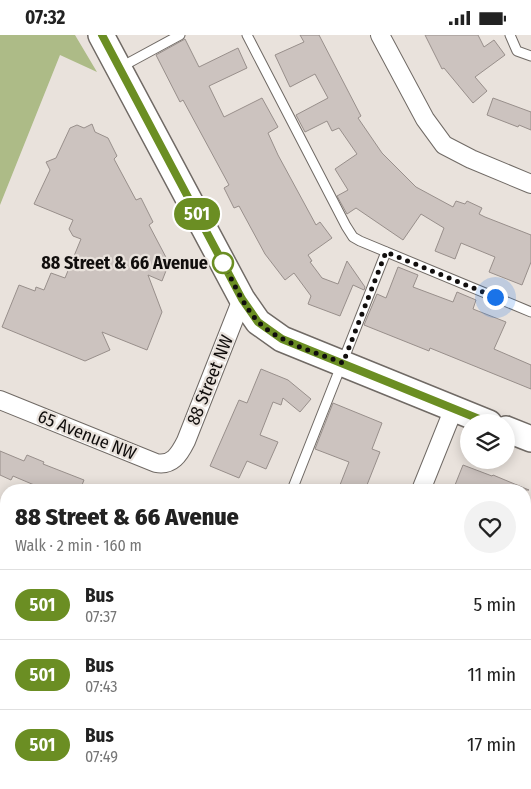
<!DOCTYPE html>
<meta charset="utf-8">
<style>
body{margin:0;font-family:"Fira Sans Condensed",sans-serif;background:#f2f2f2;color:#222;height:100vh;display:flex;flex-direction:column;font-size:19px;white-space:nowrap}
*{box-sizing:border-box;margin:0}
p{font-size:16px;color:#767676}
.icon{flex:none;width:28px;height:28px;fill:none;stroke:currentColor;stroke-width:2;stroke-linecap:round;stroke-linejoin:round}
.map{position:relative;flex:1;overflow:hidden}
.drawer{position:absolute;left:0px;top:449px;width:531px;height:306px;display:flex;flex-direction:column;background:#fff;border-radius:20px 20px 0 0;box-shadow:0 2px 12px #0003}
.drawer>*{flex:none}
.badge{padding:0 10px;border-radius:16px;font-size:18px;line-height:32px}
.buttons{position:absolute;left:460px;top:379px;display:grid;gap:10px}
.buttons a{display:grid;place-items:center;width:55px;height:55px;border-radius:50%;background:#fff;box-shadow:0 2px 12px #0003;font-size:25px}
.you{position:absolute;width:25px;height:25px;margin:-12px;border:4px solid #fff;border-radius:50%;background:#1a73e8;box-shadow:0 0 0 8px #1a73e833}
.map>.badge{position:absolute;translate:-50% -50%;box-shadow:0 0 0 2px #fff}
.round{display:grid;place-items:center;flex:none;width:52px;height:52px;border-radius:26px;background:#f2f2f2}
.headline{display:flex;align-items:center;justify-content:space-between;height:85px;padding:0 15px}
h1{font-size:24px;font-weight:800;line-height:38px}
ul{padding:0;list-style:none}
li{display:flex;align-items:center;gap:15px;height:70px;padding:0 15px;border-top:1px solid #e0e0e0}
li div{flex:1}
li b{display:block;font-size:19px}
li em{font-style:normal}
li .badge{min-width:55px;font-weight:700;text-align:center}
.status{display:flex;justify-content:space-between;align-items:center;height:35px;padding:0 25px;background:#fff;direction:ltr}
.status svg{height:14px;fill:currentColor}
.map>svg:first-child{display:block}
.green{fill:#adbb87}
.building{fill:#ccc3bf;stroke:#988f8b}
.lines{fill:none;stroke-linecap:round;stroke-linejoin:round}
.lane-casing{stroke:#706a65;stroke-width:11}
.street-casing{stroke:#706a65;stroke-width:20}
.secondary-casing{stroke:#706a65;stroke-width:28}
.lane{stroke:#fff;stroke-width:9}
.street{stroke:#fff;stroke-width:18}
.secondary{stroke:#fff;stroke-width:25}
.line-casing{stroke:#fff;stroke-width:11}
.line{stroke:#6b8e23;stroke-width:8}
.walk{stroke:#110e0d;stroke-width:5;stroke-dasharray:0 9}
.stop-dot{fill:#fff;stroke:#6b8e23;stroke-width:2.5}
.labels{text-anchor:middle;stroke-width:4.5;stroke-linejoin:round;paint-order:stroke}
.stop-label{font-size:18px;font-weight:bold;fill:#110e0d;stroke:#e9e2dc;text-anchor:end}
.street-label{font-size:18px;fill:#110e0d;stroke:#e9e2dc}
</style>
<div class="status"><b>07:32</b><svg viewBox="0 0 49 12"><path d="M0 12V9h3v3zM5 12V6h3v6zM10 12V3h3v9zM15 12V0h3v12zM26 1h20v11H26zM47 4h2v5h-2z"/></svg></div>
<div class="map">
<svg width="531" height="754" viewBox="0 0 531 754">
<rect width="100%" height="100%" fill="#e9e2dc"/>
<polygon class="green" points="0,0 75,0 97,37 60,20 0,170"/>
<g class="building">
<polygon points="300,0 319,0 361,81 358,83 382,118 416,152 453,172 456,166 465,169 467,166 482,173 479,179 485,182 531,200 531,227 522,250 489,237 495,222 461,208 455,224 435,216 444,193 421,179 403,205 356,173 347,179 337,161 348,155 335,134 357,119 339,93 332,96 327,86 305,97 296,80 328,63 315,39 290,52 275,20 304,7"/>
<polygon points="425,0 478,0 484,12 494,5 505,20 475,42 487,56 473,68 444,33 442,34"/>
<polygon points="185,4 199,32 238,13 247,33 209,51 224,82 262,63 278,92 268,98 278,120 316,190 320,187 332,203 308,220 312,226 310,227 322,243 338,249 347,226 365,252 364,255 353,250 340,281 308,269 311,261 294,238 285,245 265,219 239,171 234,173 224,153 229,150 183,65 180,67 156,20"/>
<polygon points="493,63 531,77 531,95 519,90 518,92 487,80"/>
<polygon points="92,89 95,97 108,103 117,121 114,124 136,165 141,163 153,187 149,190 169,228 162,246 148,240 162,277 147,315 102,297 110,315 85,326 2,292 19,250 35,256 36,252 44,255 51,238 65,243 81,204 73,201 69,194 73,185 34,169 50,135 46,127 56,123 70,93 77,90 84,93"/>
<polygon points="398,232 418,240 413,252 453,267 457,257 476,265 473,274 506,287 494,314 531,330 531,354 430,313 429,316 364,290 377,259 386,263"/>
<polygon points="261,334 288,345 311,364 300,377 283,363 281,370 273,367 260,400 278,407 266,434 247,426 239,443 210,431 239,365 247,368"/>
<polygon points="333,368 382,388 372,414 380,417 365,455 338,455 349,427 315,414"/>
<polygon points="0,416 24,426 27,420 44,427 43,429 84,445 80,455 46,455 13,441 11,445 0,440"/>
<polygon points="463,430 492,441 493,440 529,455 453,455"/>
</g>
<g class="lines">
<defs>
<g id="lane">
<polyline points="247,0 346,191 353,202 360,206 531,277"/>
<polyline points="510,0 517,16 531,21"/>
<polyline points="121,32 180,0"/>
<polyline points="292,455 386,217"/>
<polyline points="0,497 6,500"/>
<polyline points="525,540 531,542"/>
<polyline points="8,749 21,754"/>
<polyline points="427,754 429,749"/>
</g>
<g id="street">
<polyline points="380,0 425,84 444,110 471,124 531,149"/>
<path d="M0,365L156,428C172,431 179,420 186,406L242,264"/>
<polyline points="421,455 454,373"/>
<polyline points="0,620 6,623"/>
<polyline points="318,749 331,754"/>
</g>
<g id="secondary">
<polyline points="101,0 242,264 258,287 282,304 489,388"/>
<polyline points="506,394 531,404"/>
</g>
</defs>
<use href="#lane" class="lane-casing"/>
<use href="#street" class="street-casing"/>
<use href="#secondary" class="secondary-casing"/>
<use href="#lane" class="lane"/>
<use href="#street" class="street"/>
<use href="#secondary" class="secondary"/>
</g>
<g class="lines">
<defs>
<polyline id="line" points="102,0 242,264 258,287 282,304 489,388"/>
</defs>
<use href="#line" class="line-casing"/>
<use href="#line" class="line"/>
<path class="walk" d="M223,228C233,246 241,266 254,282C273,306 315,317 343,328L386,217L495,262"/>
</g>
<circle class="stop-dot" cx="223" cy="228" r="10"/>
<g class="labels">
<g class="stop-label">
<text x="208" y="234">88 Street &amp; 66 Avenue</text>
</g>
<g class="street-label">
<text transform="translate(210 345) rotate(-68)" y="6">88 Street NW</text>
<text transform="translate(87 400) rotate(22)" y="6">65 Avenue NW</text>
</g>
</g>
</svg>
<div class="buttons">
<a><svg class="icon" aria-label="layers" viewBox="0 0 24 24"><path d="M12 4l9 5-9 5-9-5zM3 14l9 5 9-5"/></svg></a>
</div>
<div class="you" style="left:495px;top:262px"></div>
<b class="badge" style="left:197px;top:179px;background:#6b8e23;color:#fff">501</b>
<section class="drawer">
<div class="headline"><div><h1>88 Street &amp; 66 Avenue</h1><p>Walk · 2 min · 160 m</p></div><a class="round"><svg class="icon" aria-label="heart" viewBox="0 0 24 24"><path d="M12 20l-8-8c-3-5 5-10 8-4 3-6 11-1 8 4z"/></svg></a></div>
<ul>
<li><span class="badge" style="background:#6b8e23;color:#fff">501</span><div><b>Bus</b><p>07:37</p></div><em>5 min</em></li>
<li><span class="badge" style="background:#6b8e23;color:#fff">501</span><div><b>Bus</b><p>07:43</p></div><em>11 min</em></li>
<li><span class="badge" style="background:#6b8e23;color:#fff">501</span><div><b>Bus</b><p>07:49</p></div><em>17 min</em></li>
</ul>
</section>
</div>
